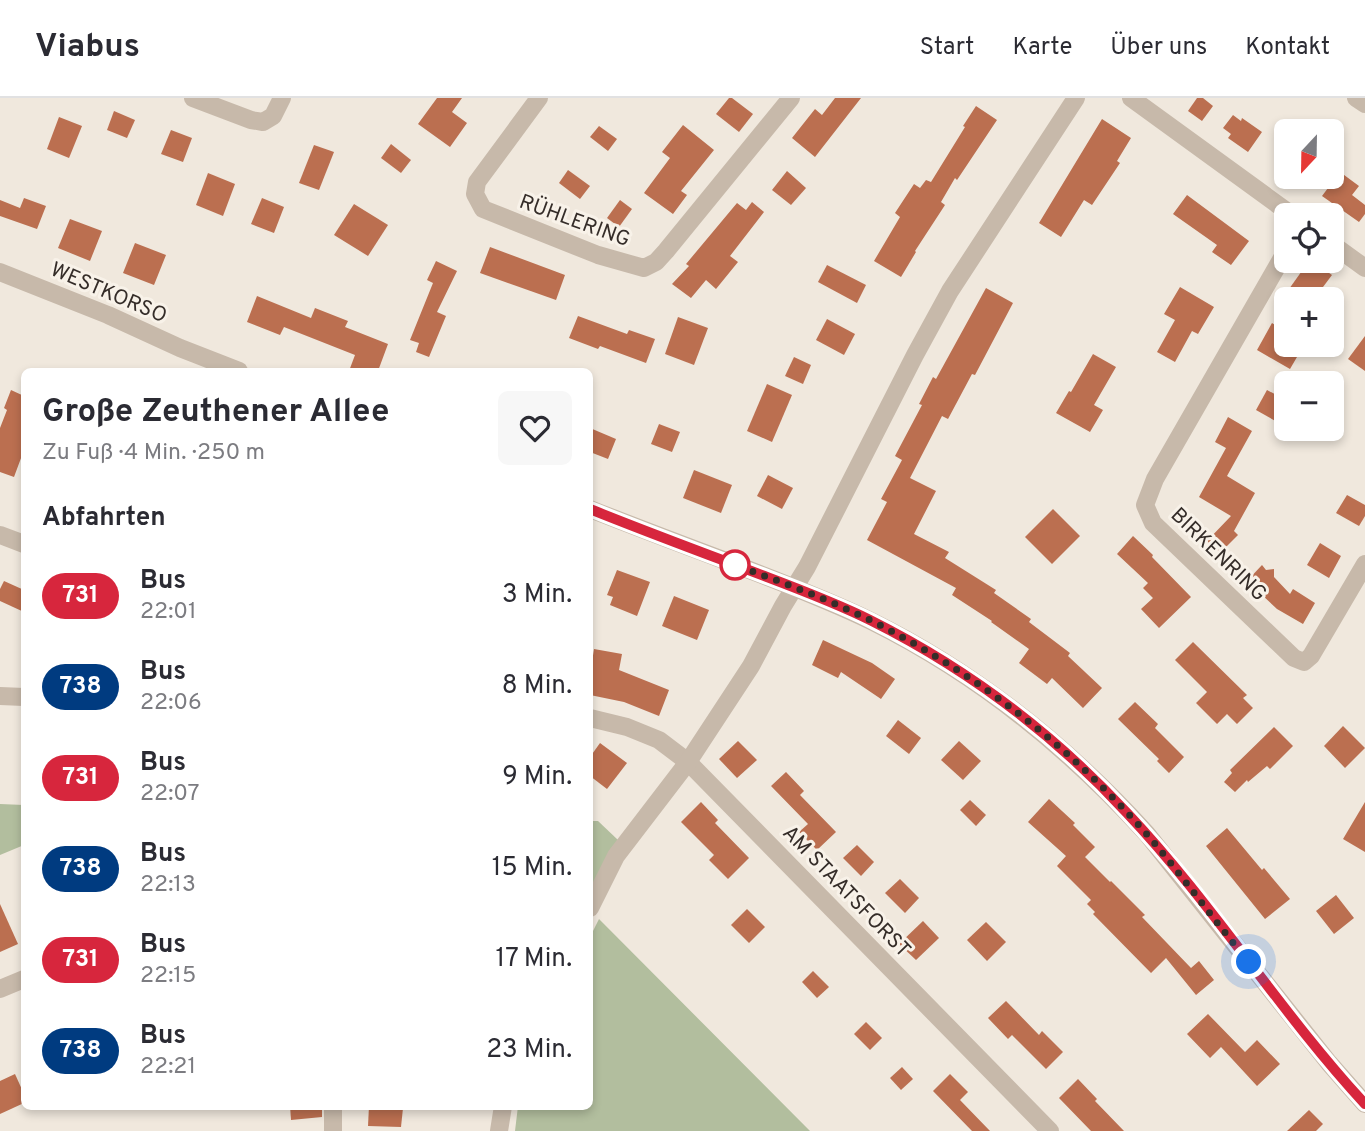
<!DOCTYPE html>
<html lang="de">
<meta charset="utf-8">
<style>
body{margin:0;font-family:Overpass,sans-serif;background:#f7f7f7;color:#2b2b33;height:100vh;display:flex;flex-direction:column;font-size:26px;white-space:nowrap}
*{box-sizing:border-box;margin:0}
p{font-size:23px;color:#7c7c81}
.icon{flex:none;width:38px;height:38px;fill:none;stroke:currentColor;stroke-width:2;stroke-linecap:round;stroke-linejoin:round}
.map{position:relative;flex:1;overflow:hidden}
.details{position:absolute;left:21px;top:270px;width:572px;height:742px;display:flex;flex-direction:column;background:#fff;border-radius:10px;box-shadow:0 4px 10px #0003}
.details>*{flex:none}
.badge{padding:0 14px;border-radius:23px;font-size:24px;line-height:46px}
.needle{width:46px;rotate:202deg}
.tools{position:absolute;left:1274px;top:21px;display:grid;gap:14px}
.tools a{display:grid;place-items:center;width:70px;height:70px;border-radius:10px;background:#fff;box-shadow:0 4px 10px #0003;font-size:35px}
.you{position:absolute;width:35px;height:35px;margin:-18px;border:5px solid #fff;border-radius:50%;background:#1a73e8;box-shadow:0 0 0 10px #1a73e833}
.map>.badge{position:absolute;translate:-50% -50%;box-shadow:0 0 0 4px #fff}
h2{padding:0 21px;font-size:26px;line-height:63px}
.round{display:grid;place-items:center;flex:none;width:74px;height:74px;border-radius:10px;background:#f7f7f7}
.summary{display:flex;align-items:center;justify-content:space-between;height:119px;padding:0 21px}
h1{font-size:33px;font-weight:700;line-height:52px}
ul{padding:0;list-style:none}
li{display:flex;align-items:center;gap:21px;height:91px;padding:0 21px}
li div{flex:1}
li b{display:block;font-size:26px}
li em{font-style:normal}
li .badge{min-width:77px;font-weight:700;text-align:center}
header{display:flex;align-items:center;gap:42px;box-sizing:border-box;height:98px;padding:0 35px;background:#fff;border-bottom:2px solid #e1e1e2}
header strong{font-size:33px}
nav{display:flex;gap:38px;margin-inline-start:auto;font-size:24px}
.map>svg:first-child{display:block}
.green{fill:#b2be9e}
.building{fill:#bb6f50}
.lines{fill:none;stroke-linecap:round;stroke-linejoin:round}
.minor{stroke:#c7b9aa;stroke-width:18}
.line-casing{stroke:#fff;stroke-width:16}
.line{stroke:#d7263d;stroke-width:10}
.walk{stroke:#352d29;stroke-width:7;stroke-dasharray:0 12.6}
.stop-dot{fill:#fff;stroke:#d7263d;stroke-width:3.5}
.labels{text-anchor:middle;stroke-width:6;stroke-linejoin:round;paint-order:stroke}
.street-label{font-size:21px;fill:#352d29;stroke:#f8f2e9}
</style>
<header>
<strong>Viabus</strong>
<nav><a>Start</a><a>Karte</a><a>Über uns</a><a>Kontakt</a></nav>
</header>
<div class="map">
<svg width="1365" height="1033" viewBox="0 0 1365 1033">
<rect width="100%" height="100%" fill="#f0e8dd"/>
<g class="green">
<polygon points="0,706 24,707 24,747 0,757"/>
<polygon points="590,723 598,723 618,742 590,794"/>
<polygon points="599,821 810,1033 515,1033 518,1008 590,1008 590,839"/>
</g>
<g class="building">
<polygon points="437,0 462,0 452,14 467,25 450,49 418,26"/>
<polygon points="729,0 732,0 753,16 739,34 716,16"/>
<polygon points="835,0 861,0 815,59 792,40 815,11 822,17"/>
<polygon points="1197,0 1203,0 1213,8 1202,23 1188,13"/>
<polygon points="976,8 997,22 957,82 955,80 941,104 945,107 915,153 916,154 901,179 874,163 900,119 895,115 914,86 920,90 926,82 931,84 965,29 963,28"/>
<polygon points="114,13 135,22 127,40 107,32"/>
<polygon points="1233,17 1241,23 1242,20 1262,34 1248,54 1228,40 1231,36 1223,30"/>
<polygon points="59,19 82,28 69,60 47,51"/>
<polygon points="1102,21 1131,40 1117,63 1120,65 1092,107 1084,102 1061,139 1039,125"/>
<polygon points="683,27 714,52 681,93 687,97 673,116 644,95 670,60 662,54"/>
<polygon points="599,28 617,41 608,53 590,39"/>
<polygon points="171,32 192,40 183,64 161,56"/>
<polygon points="391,46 411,62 401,75 381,60"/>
<polygon points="314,47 334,54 319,92 299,85"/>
<polygon points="568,72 590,88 580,101 559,85"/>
<polygon points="787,73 806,90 791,107 772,92"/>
<polygon points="1340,74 1359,88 1352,97 1365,107 1365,116 1359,124 1322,98"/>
<polygon points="208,75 235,86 223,118 196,107"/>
<polygon points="1187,97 1249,143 1231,167 1212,154 1217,147 1173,116"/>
<polygon points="24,100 46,108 37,131 0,118 0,102 20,110"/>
<polygon points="262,100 284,109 274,135 251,126"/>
<polygon points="620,102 632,111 619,129 607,120"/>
<polygon points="752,104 764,114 730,158 738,164 716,191 706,182 691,200 672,186 689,168 686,166 737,105 746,112"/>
<polygon points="354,106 388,127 368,158 334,137"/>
<polygon points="70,121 102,133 90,163 58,150"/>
<polygon points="135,145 166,157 154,187 123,175"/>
<polygon points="490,149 565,177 556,202 480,175"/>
<polygon points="436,163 457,173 437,214 446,218 429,259 416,254 419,245 410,242 433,185 427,182"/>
<polygon points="1309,163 1312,163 1332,177 1314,201 1302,201 1289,191"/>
<polygon points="827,167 866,187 857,205 818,184"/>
<polygon points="1180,189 1214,209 1198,236 1192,233 1175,264 1157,254 1175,222 1164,216"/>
<polygon points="986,190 1013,205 975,277 972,276 948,321 942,318 910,380 936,393 914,436 949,454 945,460 996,492 994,495 1031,521 1029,524 1070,555 1068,558 1102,590 1083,610 1052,580 1047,586 1019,565 1029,551 991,524 992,523 952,497 956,490 867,442 887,404 881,401 902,362 895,358 922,307 919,306 933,279 936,281"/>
<polygon points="257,198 311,220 315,210 348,223 345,229 388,246 378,273 349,273 355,257 284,229 280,237 247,224"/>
<polygon points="578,218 627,236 629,232 655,241 646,265 600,248 598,251 569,240"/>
<polygon points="678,219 708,230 694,267 665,256"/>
<polygon points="827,221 855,236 844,257 816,242"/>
<polygon points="1272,225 1286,234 1286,247 1304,247 1290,271 1257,252"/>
<polygon points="1365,238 1365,273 1348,261"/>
<polygon points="1093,256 1116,269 1094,307 1103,312 1090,334 1056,315 1069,293 1071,294"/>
<polygon points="794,259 811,267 803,286 785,278"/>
<polygon points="767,286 792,297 772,344 747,333"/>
<polygon points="11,292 24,298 24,352 14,379 0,374 0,330 7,312 4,310"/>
<polygon points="1267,292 1286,302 1286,329 1256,312"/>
<polygon points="1228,319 1252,333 1227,378 1255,395 1234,433 1238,437 1220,455 1207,443 1231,418 1199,399 1226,350 1215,344"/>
<polygon points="659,326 680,334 672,354 651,346"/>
<polygon points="590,330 616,341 608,361 590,354"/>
<polygon points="694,372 732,387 721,415 683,400"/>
<polygon points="768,377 793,390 782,411 757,398"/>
<polygon points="1347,397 1365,407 1365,418 1359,428 1336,415"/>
<polygon points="1053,411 1080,438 1052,466 1025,439"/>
<polygon points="1133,438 1153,457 1152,459 1191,499 1159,530 1141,511 1153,500 1143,490 1148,485 1117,456"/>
<polygon points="1320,445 1341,458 1329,480 1307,467"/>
<polygon points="1262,467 1266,472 1274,471 1274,479 1290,496 1293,491 1315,505 1303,526 1277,511 1247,483"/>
<polygon points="617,472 650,484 637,518 610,507 613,499 607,497"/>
<polygon points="4,483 24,492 24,514 0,503 0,491"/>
<polygon points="674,498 709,512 697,542 662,528"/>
<polygon points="823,542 872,565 895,581 881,601 841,574 838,580 812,567"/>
<polygon points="1193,544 1247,597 1243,600 1253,610 1237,626 1227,616 1217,626 1196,605 1207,594 1175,562"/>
<polygon points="594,551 622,556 619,572 669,592 659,618 624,604 590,597 590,577"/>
<polygon points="1135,604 1158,626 1155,630 1184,659 1169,675 1157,663 1159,661 1118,621"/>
<polygon points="898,622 921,640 909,656 886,638"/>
<polygon points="1343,628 1365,650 1345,670 1324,648"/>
<polygon points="1274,629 1293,648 1270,671 1267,668 1248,684 1247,682 1235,694 1224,684 1232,675 1230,672"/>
<polygon points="738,643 757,662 737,680 719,661"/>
<polygon points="959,643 981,663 963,682 941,662"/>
<polygon points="600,645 627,665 607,691 590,678 590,659"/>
<polygon points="786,674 804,693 800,697 836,734 817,752 799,734 808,726 771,688"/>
<polygon points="1049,701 1075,725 1073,727 1095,749 1085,759 1110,784 1111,783 1145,817 1142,819 1191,870 1199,863 1214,882 1196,897 1166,860 1151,875 1093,816 1095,814 1087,806 1091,802 1057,768 1066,758 1028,724"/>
<polygon points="970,702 986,717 976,728 960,712"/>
<polygon points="701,704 718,722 715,725 749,760 728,781 709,762 714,757 681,724"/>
<polygon points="1365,704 1365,754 1343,741"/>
<polygon points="1227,730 1262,772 1264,770 1290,801 1265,821 1206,748"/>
<polygon points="857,747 874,764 861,778 843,760"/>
<polygon points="900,781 919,800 905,815 885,795"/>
<polygon points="1336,797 1354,820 1334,836 1316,813"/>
<polygon points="0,806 18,846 0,854"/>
<polygon points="747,811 765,829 749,845 731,827"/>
<polygon points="923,823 939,840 916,862 899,846"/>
<polygon points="986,824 1006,844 987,863 967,842"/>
<polygon points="813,873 829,889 817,900 802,884"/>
<polygon points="1006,903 1039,937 1042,933 1063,954 1046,971 1012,937 1008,941 988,920"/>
<polygon points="1208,916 1245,954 1257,942 1280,966 1257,988 1221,949 1210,960 1187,936"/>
<polygon points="866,924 882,940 870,952 854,936"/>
<polygon points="902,969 913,981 901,992 890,980"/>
<polygon points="15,976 24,996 24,1005 0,1016 0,983"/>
<polygon points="950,976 968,994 960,1002 990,1033 972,1033 933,993"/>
<polygon points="1078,981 1097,1001 1095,1003 1124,1033 1091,1033 1059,1000"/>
<polygon points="290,1008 322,1008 322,1019 291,1022"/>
<polygon points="369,1008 403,1010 401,1029 368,1028"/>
<polygon points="1309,1012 1323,1026 1316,1033 1287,1033"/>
</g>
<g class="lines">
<g class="minor">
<polyline points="193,0 251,22 263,24 273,18 282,0"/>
<polyline points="539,0 477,84 475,96 483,111 598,157 644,170 656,164 666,153 791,0"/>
<polyline points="1131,0 1292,117"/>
<polyline points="1356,0 1365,6"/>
<polyline points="1332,146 1365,170"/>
<polyline points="1286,153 1155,381 1145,407 1153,425 1294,560 1304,564 1311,558 1365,466"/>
<polyline points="0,174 108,217 180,250 239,273"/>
<path d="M590,411C638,430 686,448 734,466C780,484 826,501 871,523C976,575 1068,649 1147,736L1329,965L1365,1006"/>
<polyline points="0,437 24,446"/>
<polyline points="0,598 24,599"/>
<polyline points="590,620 627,629 659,642 688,664 1050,1033"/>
<polyline points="590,810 616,758 688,664 751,568 783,508 807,469 915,257 950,193 1076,0"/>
<polyline points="0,891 24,881"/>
<polyline points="333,1033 333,1008"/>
<polyline points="499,1033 503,1008"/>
</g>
</g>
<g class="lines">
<defs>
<path id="line" d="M590,411C637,430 685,448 733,466C779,484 826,500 870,522C966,570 1054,636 1127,715C1213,806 1280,914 1365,1006"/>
</defs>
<use href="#line" class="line-casing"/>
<use href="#line" class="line"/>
<path class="walk" d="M735,467L732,466C779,483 825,500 870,522C970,572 1060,641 1135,723C1176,768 1210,818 1249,864"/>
</g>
<circle class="stop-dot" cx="735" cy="467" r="14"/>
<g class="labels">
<g class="street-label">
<text transform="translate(575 122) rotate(20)" y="7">RÜHLERING</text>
<text transform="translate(109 194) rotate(23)" y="7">WESTKORSO</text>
<text transform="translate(1219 456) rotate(44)" y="7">BIRKENRING</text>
<text transform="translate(847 793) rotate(46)" y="7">AM STAATSFORST</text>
</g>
</g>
</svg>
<div class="tools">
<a><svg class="needle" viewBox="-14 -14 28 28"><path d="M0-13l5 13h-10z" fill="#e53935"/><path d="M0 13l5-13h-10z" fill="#7c7c81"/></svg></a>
<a><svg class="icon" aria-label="locate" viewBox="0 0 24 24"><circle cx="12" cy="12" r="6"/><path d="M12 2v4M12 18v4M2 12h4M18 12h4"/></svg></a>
<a>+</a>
<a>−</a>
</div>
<div class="you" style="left:1249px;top:864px"></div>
<section class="details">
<div class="summary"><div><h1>Große Zeuthener Allee</h1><p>Zu Fuß · 4 Min. · 250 m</p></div><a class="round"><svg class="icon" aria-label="heart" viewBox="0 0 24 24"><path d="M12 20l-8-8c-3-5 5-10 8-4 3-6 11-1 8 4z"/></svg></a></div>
<h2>Abfahrten</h2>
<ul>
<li><span class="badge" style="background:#d7263d;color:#fff">731</span><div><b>Bus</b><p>22:01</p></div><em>3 Min.</em></li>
<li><span class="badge" style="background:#003b80;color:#fff">738</span><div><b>Bus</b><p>22:06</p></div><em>8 Min.</em></li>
<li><span class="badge" style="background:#d7263d;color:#fff">731</span><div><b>Bus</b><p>22:07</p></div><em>9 Min.</em></li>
<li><span class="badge" style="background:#003b80;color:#fff">738</span><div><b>Bus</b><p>22:13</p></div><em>15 Min.</em></li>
<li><span class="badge" style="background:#d7263d;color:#fff">731</span><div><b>Bus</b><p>22:15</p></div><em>17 Min.</em></li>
<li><span class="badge" style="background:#003b80;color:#fff">738</span><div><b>Bus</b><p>22:21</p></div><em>23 Min.</em></li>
</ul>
</section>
</div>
